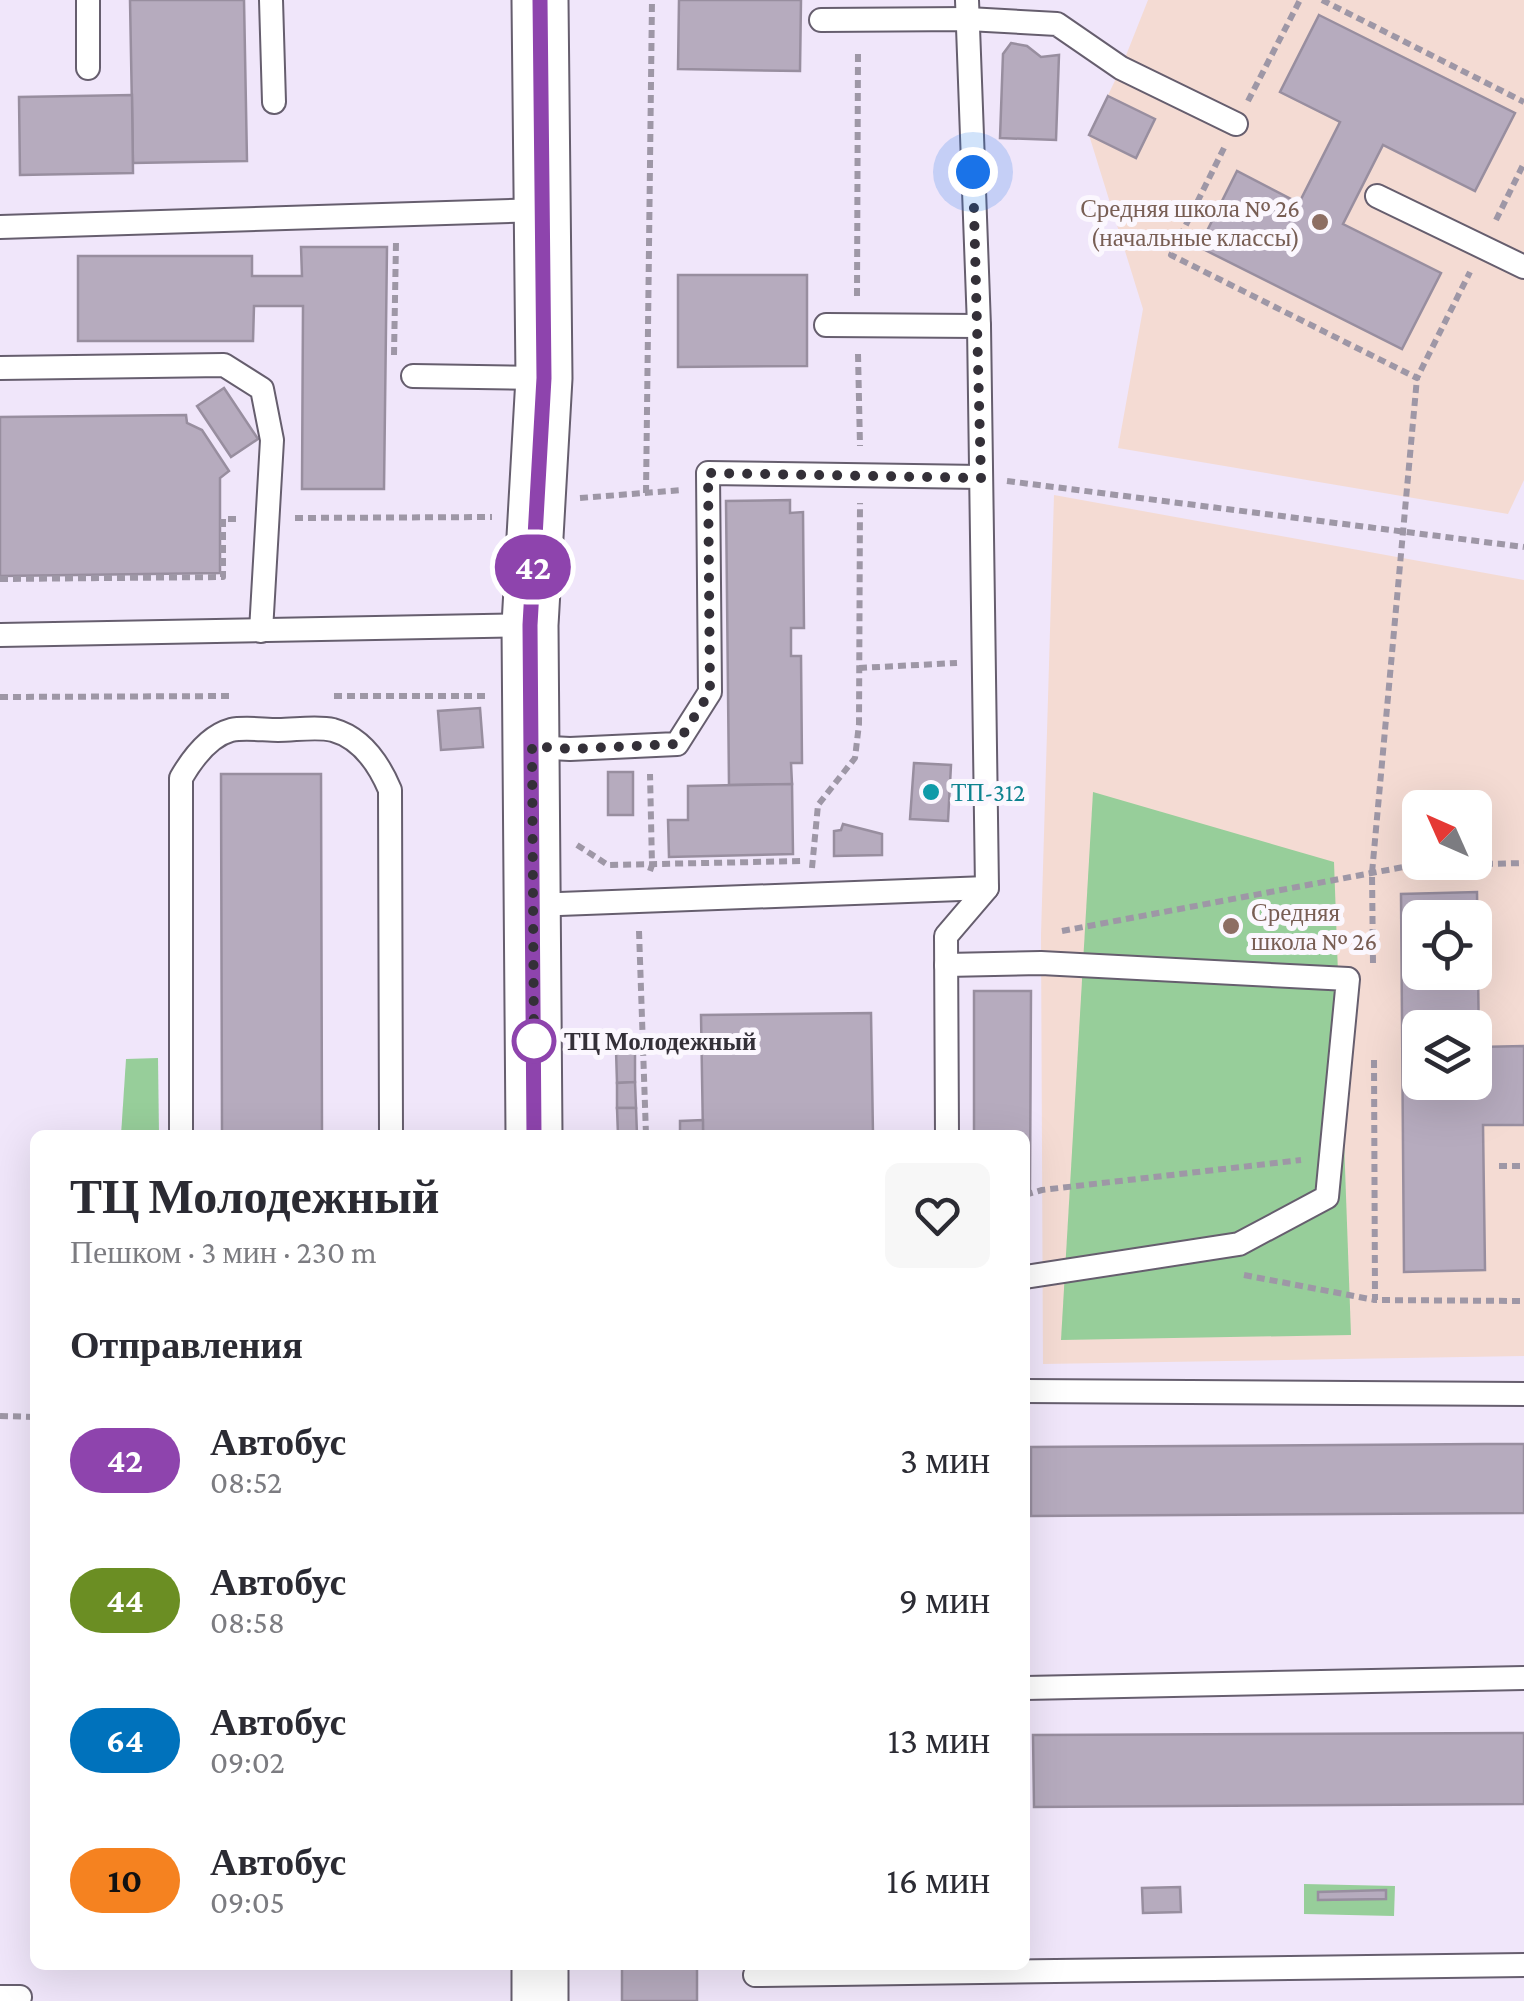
<!DOCTYPE html>
<html lang="ru">
<meta charset="utf-8">
<style>
body{margin:0;font-family:"Crimson Pro",serif;background:#f7f7f7;color:#2b2b33;height:100vh;display:flex;flex-direction:column;font-size:38px;white-space:nowrap}
*{box-sizing:border-box;margin:0}
p{font-size:32px;color:#7c7c81}
.icon{flex:none;width:55px;height:55px;fill:none;stroke:currentColor;stroke-width:2;stroke-linecap:round;stroke-linejoin:round}
.map{position:relative;flex:1;overflow:hidden}
.side{position:absolute;left:30px;top:1130px;width:1000px;height:840px;display:flex;flex-direction:column;background:#fff;border-radius:15px;box-shadow:0 10px 40px #0002}
.side>*{flex:none}
.badge{padding:0 20px;border-radius:32px;font-size:35px;line-height:65px}
.needle{width:65px;rotate:315deg}
.tools{position:absolute;left:1402px;top:790px;display:grid;gap:20px}
.tools a{display:grid;place-items:center;width:90px;height:90px;border-radius:15px;background:#fff;box-shadow:0 10px 40px #0002;font-size:50px}
.you{position:absolute;width:50px;height:50px;margin:-25px;border:8px solid #fff;border-radius:50%;background:#1a73e8;box-shadow:0 0 0 15px #1a73e833}
.map>.badge{position:absolute;translate:-50% -50%;box-shadow:0 0 0 5px #fff}
h2{padding:0 40px;font-size:38px;line-height:90px}
.round{display:grid;place-items:center;flex:none;width:105px;height:105px;border-radius:15px;background:#f7f7f7}
.head{display:flex;align-items:center;justify-content:space-between;height:170px;padding:0 40px}
h1{font-size:48px;font-weight:700;line-height:75px}
ul{padding:0;list-style:none}
li{display:flex;align-items:center;gap:30px;height:140px;padding:0 40px}
li div{flex:1}
li b{display:block;font-size:38px}
li em{font-style:normal}
li .badge{min-width:110px;font-weight:700;text-align:center}
.map>svg:first-child{display:block}
.education{fill:#f4dbd3;fill-rule:evenodd}
.green{fill:#97ce9a}
.building{fill:#b6abbe;stroke:#988e9f;stroke-width:2.5;fill-rule:evenodd}
.lines{fill:none;stroke-linecap:round;stroke-linejoin:round}
.lane-casing{stroke:#665e6e;stroke-width:26}
.secondary-casing{stroke:#665e6e;stroke-width:59}
.path{stroke:#9e97a6;stroke-width:6;stroke-dasharray:8 5;stroke-linecap:butt}
.lane{stroke:#fff;stroke-width:22}
.secondary{stroke:#fff;stroke-width:55}
.line-casing{stroke:#fff;stroke-width:22}
.line{stroke:#8e44ad;stroke-width:15}
.walk{stroke:#343038;stroke-width:10;stroke-dasharray:0 18}
.education-dot{fill:#8d6e63;stroke:#fbf7fe;stroke-width:4}
.culture-dot{fill:#0f9aa8;stroke:#fbf7fe;stroke-width:4}
.stop-dot{fill:#fff;stroke:#8e44ad;stroke-width:5}
.labels{text-anchor:middle;stroke-width:10;stroke-linejoin:round;paint-order:stroke}
.education-label{font-size:25px;fill:#785e54;stroke:#fbf7fe;text-anchor:end}
.culture-label{font-size:25px;fill:#0d838f;stroke:#fbf7fe;text-anchor:start}
.stop-label{font-size:25px;font-weight:bold;fill:#343038;stroke:#fbf7fe;text-anchor:start}
</style>
<div class="map">
<svg width="1524" height="2001" viewBox="0 0 1524 2001">
<rect width="100%" height="100%" fill="#f0e6fa"/>
<g class="education">
<polygon points="1148,0 1524,0 1524,480 1508,514 1118,448 1143,309 1089,135 1121,68"/>
<path d="M1054,495L1524,580V1356L1043,1364L1041,935ZM1420,808H1475V862H1420ZM1420,918H1475V972H1420ZM1420,1028H1475V1082H1420Z"/>
</g>
<g class="green">
<polygon points="1093,792 1334,862 1351,1335 1061,1340"/>
<polygon points="158,1058 159,1135 121,1135 126,1059"/>
<polygon points="1304,1884 1395,1886 1394,1916 1304,1914"/>
</g>
<g class="building">
<polygon points="130,0 244,0 247,161 133,163"/>
<polygon points="679,0 801,0 800,71 678,69"/>
<polygon points="1319,15 1515,113 1475,191 1383,145 1343,224 1441,273 1402,349 1199,247 1237,171 1299,203 1340,122 1280,92"/>
<polygon points="1011,43 1027,46 1041,57 1059,55 1056,140 1000,138 1003,54"/>
<polygon points="132,95 133,173 20,175 19,97"/>
<polygon points="1108,96 1155,119 1136,158 1089,135"/>
<polygon points="301,247 387,247 384,489 302,489 303,306 254,306 253,341 78,341 78,256 252,256 252,276 302,276"/>
<polygon points="678,275 807,275 807,366 678,367"/>
<polygon points="224,388 258,439 231,457 197,406"/>
<polygon points="186,415 187,423 202,430 229,471 220,478 220,573 0,576 0,417"/>
<polygon points="790,500 790,513 803,512 804,628 791,628 791,656 801,656 802,763 791,763 792,784 729,785 726,501"/>
<polygon points="480,708 483,747 441,750 438,711"/>
<polygon points="914,763 951,765 948,821 910,819"/>
<rect x="608" y="772" width="25" height="43"/>
<polygon points="221,774 321,774 322,1135 222,1135"/>
<polygon points="792,784 793,854 669,857 668,820 688,820 688,786"/>
<polygon points="843,824 882,834 882,855 834,856 834,831 841,830"/>
<path d="M1477,892L1479,1047L1524,1046V1125H1483L1485,1270L1404,1272L1401,894ZM1420,918H1475V972H1420ZM1420,1028H1475V1082H1420Z"/>
<polygon points="974,991 1031,991 1030,1190 1025,1190 1025,1135 974,1135"/>
<polygon points="871,1013 873,1135 703,1135 701,1015"/>
<polygon points="635,1049 635,1082 617,1083 616,1050"/>
<polygon points="635,1082 636,1108 617,1108 617,1083"/>
<polygon points="617,1108 636,1108 637,1135 618,1135"/>
<polygon points="703,1120 703,1135 680,1135 680,1121"/>
<polygon points="1484,1444 1524,1444 1524,1513 1031,1516 1031,1447"/>
<polygon points="1514,1733 1524,1733 1524,1804 1034,1807 1033,1735"/>
<polygon points="1180,1887 1181,1912 1143,1913 1142,1888"/>
<polygon points="1386,1890 1386,1899 1318,1900 1318,1892"/>
<rect x="622" y="1965" width="75" height="36"/>
</g>
<g class="lines">
<defs>
<g id="lane">
<polyline points="271,0 274,102"/>
<polyline points="821,20 968,19 1057,24 1121,68 1236,124"/>
<polyline points="88,68 88,0"/>
<polyline points="1377,196 1524,267"/>
<polyline points="0,227 541,210"/>
<polyline points="826,325 979,326"/>
<polyline points="0,368 224,365 262,389 272,440 261,631"/>
<polyline points="413,376 544,378"/>
<polyline points="0,635 530,625"/>
<polyline points="531,747 570,749 677,744 710,692 708,473 981,477"/>
<polyline points="533,905 987,888"/>
<polyline points="946,965 1041,963 1348,979 1327,1197 1239,1244 1025,1277"/>
<path d="M181,1135V778C192,759 209,736 231,730C245,727 264,730 278,730C295,730 317,726 333,730C362,738 379,764 390,790L391,1135"/>
<polyline points="947,1135 946,936 987,888 979,326 967,0"/>
<polyline points="1025,1391 1524,1394"/>
<polyline points="1025,1688 1524,1678"/>
<polyline points="755,1975 1524,1965"/>
<polyline points="0,1997 20,1997"/>
</g>
<g id="secondary">
<polyline points="534,1135 530,625 544,378 540,0"/>
<polyline points="540,1965 540,2001"/>
</g>
</defs>
<use href="#lane" class="lane-casing"/>
<use href="#secondary" class="secondary-casing"/>
<g class="path">
<polyline points="1322,0 1524,102"/>
<polyline points="1248,101 1300,0"/>
<polyline points="1224,148 1171,255 1417,378 1470,272"/>
<polyline points="1496,220 1524,163"/>
<polyline points="857,296 858,49"/>
<polyline points="858,354 860,446"/>
<polyline points="394,355 396,242"/>
<polyline points="1007,481 1524,547"/>
<polyline points="646,493 652,0"/>
<polyline points="580,498 683,490"/>
<polyline points="295,518 492,517"/>
<polyline points="0,579 223,577 223,519 237,519"/>
<polyline points="859,668 957,663"/>
<polyline points="334,696 487,696"/>
<polyline points="0,697 232,696"/>
<polyline points="577,845 608,865 803,861"/>
<polyline points="812,868 818,805 855,758 859,724 860,503"/>
<polyline points="650,871 652,865 650,774"/>
<polyline points="639,931 646,1135"/>
<polyline points="1062,931 1409,866 1524,863"/>
<polyline points="1373,963 1372,873 1417,378"/>
<polyline points="1374,1060 1375,1300 1524,1301"/>
<polyline points="1499,1166 1524,1166"/>
<polyline points="1025,1195 1042,1190 1301,1160"/>
<polyline points="1244,1275 1375,1300"/>
<polyline points="0,1416 35,1417"/>
</g>
<use href="#lane" class="lane"/>
<use href="#secondary" class="secondary"/>
</g>
<g class="lines">
<defs>
<polyline id="line" points="534,1135 530,625 544,378 540,0"/>
</defs>
<use href="#line" class="line-casing"/>
<use href="#line" class="line"/>
<polyline class="walk" points="534,1041 534,1048 532,746 570,749 677,744 710,692 708,473 981,478 973,172"/>
</g>
<g class="education-dot">
<circle cx="1320" cy="222" r="10"/>
<circle cx="1231" cy="926" r="10"/>
</g>
<circle class="culture-dot" cx="931" cy="792" r="10"/>
<circle class="stop-dot" cx="534" cy="1041" r="20"/>
<g class="labels">
<g class="education-label">
<text x="1300" y="217">Средняя школа № 26<tspan x="1300" dy="29">(начальные классы)</tspan></text>
<text x="1251" y="921" text-anchor="start">Средняя<tspan x="1251" dy="29">школа № 26</tspan></text>
</g>
<g class="culture-label">
<text x="951" y="801">ТП-312</text>
</g>
<g class="stop-label">
<text x="564" y="1050">ТЦ Молодежный</text>
</g>
</g>
</svg>
<div class="tools">
<a><svg class="needle" viewBox="-14 -14 28 28"><path d="M0-13l5 13h-10z" fill="#e53935"/><path d="M0 13l5-13h-10z" fill="#7c7c81"/></svg></a>
<a><svg class="icon" aria-label="locate" viewBox="0 0 24 24"><circle cx="12" cy="12" r="6"/><path d="M12 2v4M12 18v4M2 12h4M18 12h4"/></svg></a>
<a><svg class="icon" aria-label="layers" viewBox="0 0 24 24"><path d="M12 4l9 5-9 5-9-5zM3 14l9 5 9-5"/></svg></a>
</div>
<div class="you" style="left:973px;top:172px"></div>
<b class="badge" style="left:533px;top:567px;background:#8e44ad;color:#fff">42</b>
<section class="side">
<div class="head"><div><h1>ТЦ Молодежный</h1><p>Пешком · 3 мин · 230 m</p></div><a class="round"><svg class="icon" aria-label="heart" viewBox="0 0 24 24"><path d="M12 20l-8-8c-3-5 5-10 8-4 3-6 11-1 8 4z"/></svg></a></div>
<h2>Отправления</h2>
<ul>
<li><span class="badge" style="background:#8e44ad;color:#fff">42</span><div><b>Автобус</b><p>08:52</p></div><em>3 мин</em></li>
<li><span class="badge" style="background:#6b8e23;color:#fff">44</span><div><b>Автобус</b><p>08:58</p></div><em>9 мин</em></li>
<li><span class="badge" style="background:#0072bc;color:#fff">64</span><div><b>Автобус</b><p>09:02</p></div><em>13 мин</em></li>
<li><span class="badge" style="background:#f58220;color:#111">10</span><div><b>Автобус</b><p>09:05</p></div><em>16 мин</em></li>
</ul>
</section>
</div>
